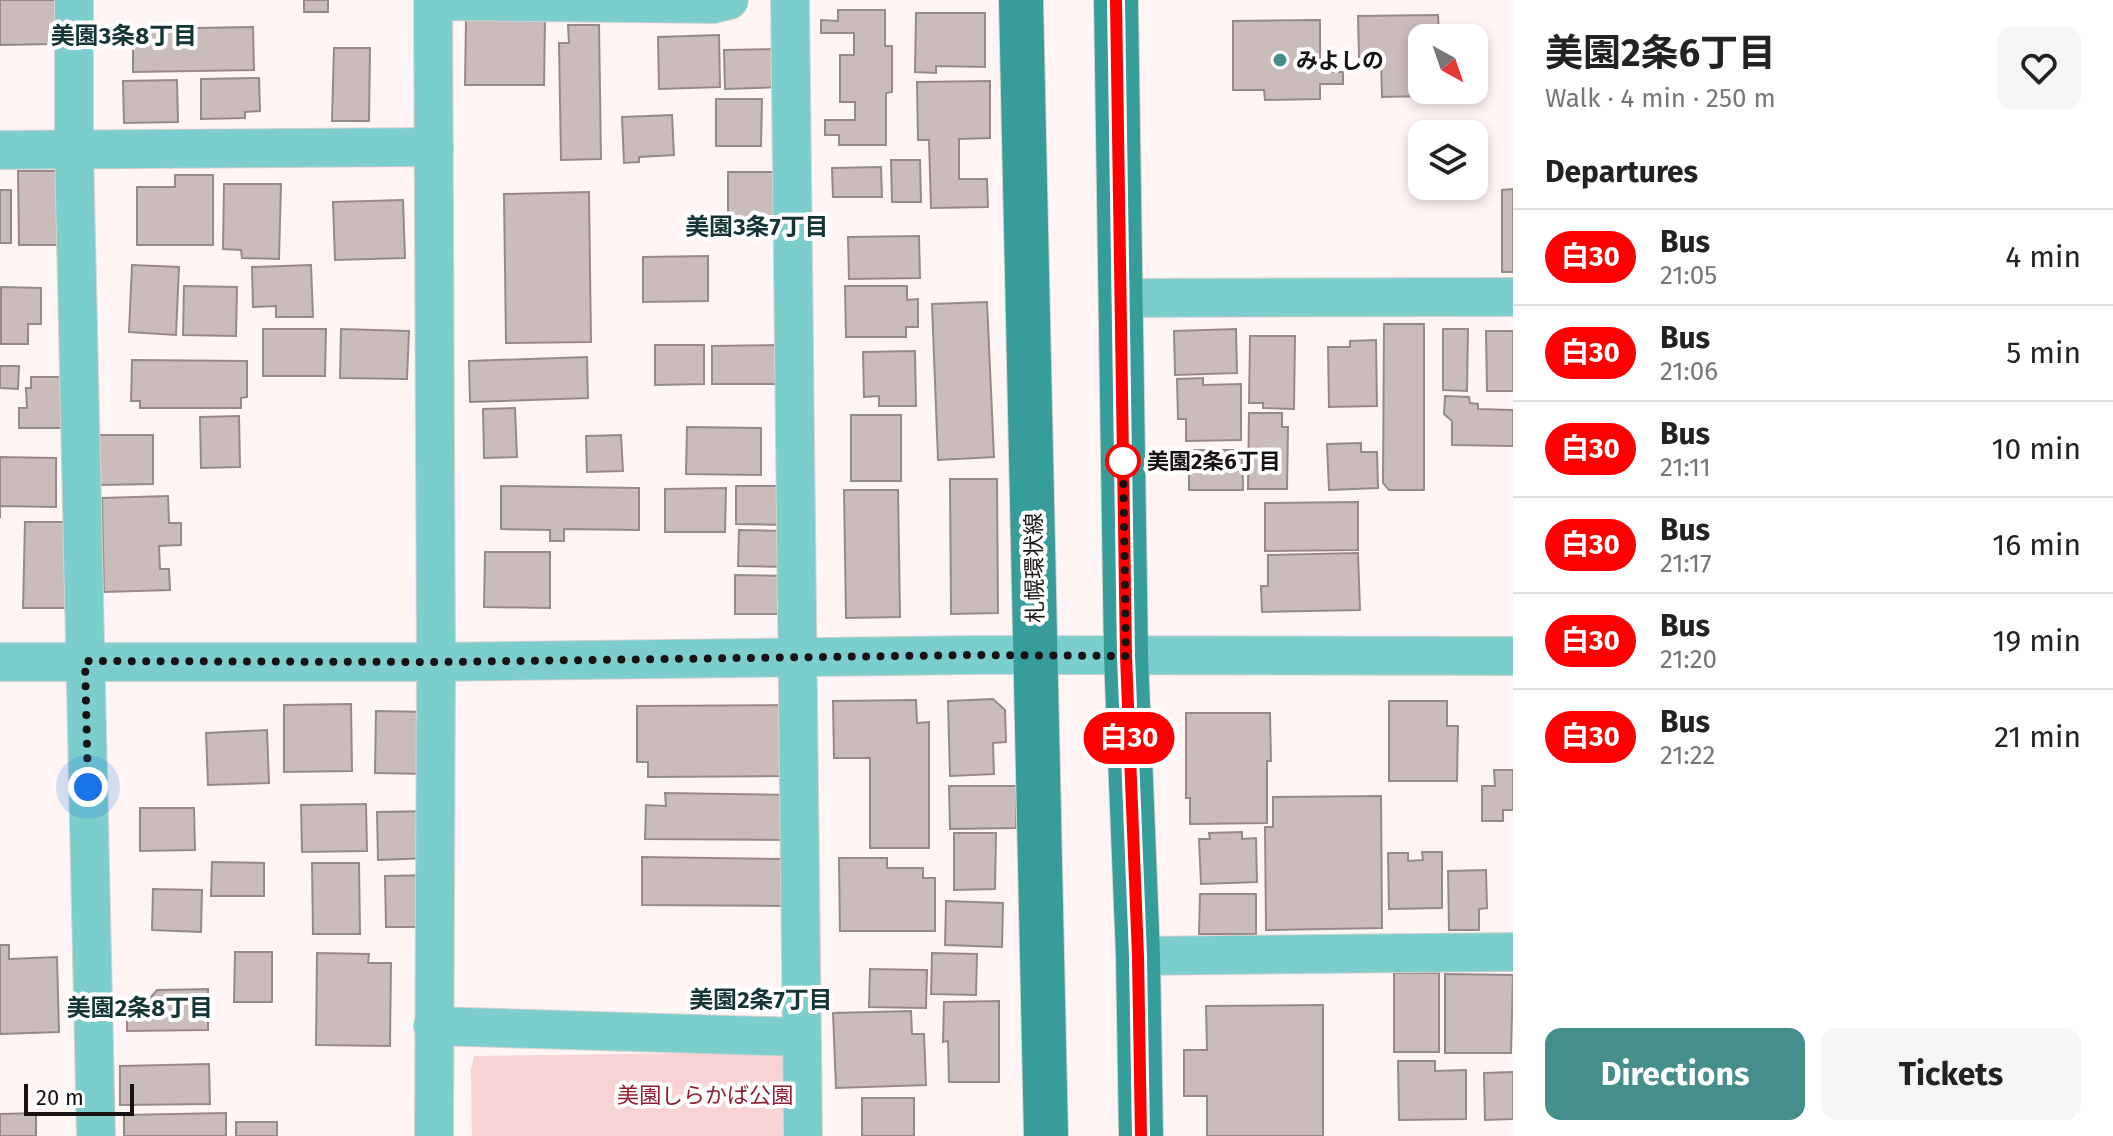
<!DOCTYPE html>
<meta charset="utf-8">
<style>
body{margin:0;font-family:"Fira Sans","Noto Sans JP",sans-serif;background:#f6f6f6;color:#222;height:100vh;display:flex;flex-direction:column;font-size:30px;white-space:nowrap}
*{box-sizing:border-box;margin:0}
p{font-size:26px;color:#767676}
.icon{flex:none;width:44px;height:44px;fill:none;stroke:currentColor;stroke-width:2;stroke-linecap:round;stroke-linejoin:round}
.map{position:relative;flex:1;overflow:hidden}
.side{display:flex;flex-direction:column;background:#fff;width:600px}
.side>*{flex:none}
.badge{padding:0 16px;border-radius:26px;font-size:28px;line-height:52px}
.needle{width:52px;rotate:140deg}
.tools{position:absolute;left:1408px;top:24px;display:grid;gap:16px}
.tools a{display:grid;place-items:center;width:80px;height:80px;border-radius:16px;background:#fff;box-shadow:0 4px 12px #0003;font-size:40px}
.scale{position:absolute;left:24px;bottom:20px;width:110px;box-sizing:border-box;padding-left:8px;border:4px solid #181212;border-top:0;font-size:22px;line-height:28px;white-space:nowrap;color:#181212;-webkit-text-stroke:6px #fff;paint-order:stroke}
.you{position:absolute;width:40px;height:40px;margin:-20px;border:6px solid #fff;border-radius:50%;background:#1a73e8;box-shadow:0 0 0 12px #1a73e833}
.map>.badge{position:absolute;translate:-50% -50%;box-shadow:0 0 0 4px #fff}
h2{padding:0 32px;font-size:30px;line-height:72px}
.round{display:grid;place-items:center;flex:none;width:84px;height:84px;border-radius:16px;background:#f6f6f6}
.overview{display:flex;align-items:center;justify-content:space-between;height:136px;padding:0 32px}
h1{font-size:38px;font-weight:700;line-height:60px}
.action{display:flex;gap:16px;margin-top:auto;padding:16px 32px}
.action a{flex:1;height:92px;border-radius:16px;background:#468e8c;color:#fff;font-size:32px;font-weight:700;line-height:92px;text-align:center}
.action a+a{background:#f6f6f6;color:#222}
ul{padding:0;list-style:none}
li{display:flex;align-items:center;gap:24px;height:96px;padding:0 32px;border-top:2px solid #e0e0e0}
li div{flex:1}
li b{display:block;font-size:30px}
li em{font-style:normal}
li .badge{min-width:88px;font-weight:700;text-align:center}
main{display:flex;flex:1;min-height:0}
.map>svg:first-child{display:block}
.green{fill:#f9d3d4}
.building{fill:#cbbcbc;stroke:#978989;stroke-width:2}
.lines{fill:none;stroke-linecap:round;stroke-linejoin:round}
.minor-casing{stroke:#dad1d1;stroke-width:40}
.major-casing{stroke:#dad1d1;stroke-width:46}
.minor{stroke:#7bcecc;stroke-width:38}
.major{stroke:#369d9b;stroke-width:44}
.line-casing{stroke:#fff;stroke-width:18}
.line{stroke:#f00;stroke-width:12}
.walk{stroke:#181212;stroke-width:8;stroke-dasharray:0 14.4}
.poi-dot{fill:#468e8c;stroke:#fff;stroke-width:3}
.stop-dot{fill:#fff;stroke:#f00;stroke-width:4}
.labels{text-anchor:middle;stroke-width:8;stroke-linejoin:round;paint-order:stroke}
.poi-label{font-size:22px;font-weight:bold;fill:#181212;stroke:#fff;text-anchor:start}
.stop-label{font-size:22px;font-weight:bold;fill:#181212;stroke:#fff;text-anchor:start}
.street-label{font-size:22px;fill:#181212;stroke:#fff}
.park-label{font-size:22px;fill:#921d31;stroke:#fff}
.neighbourhood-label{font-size:24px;font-weight:bold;fill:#133535;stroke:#fff}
</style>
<main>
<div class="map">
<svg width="1513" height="1136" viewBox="0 0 1513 1136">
<rect width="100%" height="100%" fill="#fff5f5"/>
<polygon class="green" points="786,1052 795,1136 472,1136 471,1070 474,1056"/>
<g class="building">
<polygon points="0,0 56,0 56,44 0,45"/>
<rect x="304" y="0" width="24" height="12"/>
<polygon points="838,10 885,10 885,46 892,46 892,92 886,93 886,145 839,145 839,135 825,135 825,120 855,120 855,102 840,102 840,55 854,55 854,33 821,33 821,20 838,21"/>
<polygon points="916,13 985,13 985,67 936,66 936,73 915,72"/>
<polygon points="1438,15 1439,33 1467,33 1467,38 1422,38 1422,90 1467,90 1467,95 1382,97 1381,57 1359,57 1358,16"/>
<polygon points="466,19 545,19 544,85 465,85"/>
<polygon points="1320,20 1320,72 1343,72 1343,84 1320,84 1320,99 1265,100 1264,90 1233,90 1233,21"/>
<polygon points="568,25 599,25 601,159 561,160 559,43 569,43"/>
<polygon points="253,27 254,70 133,72 133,29"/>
<polygon points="719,35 720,87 659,89 658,37"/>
<polygon points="334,48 370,48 369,121 332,121"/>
<polygon points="781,49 782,87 725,89 724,50"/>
<polygon points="259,78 260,111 245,112 245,118 201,119 201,79"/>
<polygon points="177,80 178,122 124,123 123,81"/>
<polygon points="990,81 990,138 959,139 959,179 987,179 988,207 931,208 929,140 918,140 917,82"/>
<polygon points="716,99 762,99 761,146 716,146"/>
<polygon points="672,115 674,155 639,157 639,162 624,163 622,117"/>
<polygon points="891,160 920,160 921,202 892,202"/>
<polygon points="881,167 882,197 833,197 832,168"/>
<polygon points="18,171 66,171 67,245 19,245"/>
<polygon points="728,172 780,172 780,227 728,226"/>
<polygon points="175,175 213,175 213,245 137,245 137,187 175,187"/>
<polygon points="224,184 281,184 279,259 242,258 241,250 223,249"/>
<polygon points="1513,189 1513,272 1502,272 1502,190"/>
<rect x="0" y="190" width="11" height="53"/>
<polygon points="589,192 591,342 506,343 504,194"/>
<polygon points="403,200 405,258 335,260 333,202"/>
<polygon points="919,236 920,278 849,279 848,237"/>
<polygon points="708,256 708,301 643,302 643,257"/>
<polygon points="132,265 179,267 176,335 129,332"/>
<polygon points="311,265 313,317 276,317 276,306 253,307 252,267"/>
<polygon points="184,286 237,287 236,336 183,335"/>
<polygon points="845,286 907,286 907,300 918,299 918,327 906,327 906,337 846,337"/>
<polygon points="1,287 41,288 41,324 28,324 28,344 1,344"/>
<polygon points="987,302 994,457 938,460 932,304"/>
<polygon points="1384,324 1424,324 1424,490 1389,490 1383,483"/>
<polygon points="263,329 326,329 325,376 263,376"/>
<polygon points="341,329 409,331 407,379 340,378"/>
<polygon points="1236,329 1237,373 1175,375 1174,331"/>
<polygon points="1443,329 1468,329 1467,391 1443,390"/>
<polygon points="1486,331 1513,331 1513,391 1487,391"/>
<polygon points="1250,336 1295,336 1294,409 1263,408 1263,403 1249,403"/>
<polygon points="1376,340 1377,406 1329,407 1328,347 1350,347 1350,341"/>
<polygon points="655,345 704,345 704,384 655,385"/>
<polygon points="779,345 778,384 712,384 712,346"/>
<polygon points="915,351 916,406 879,406 879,396 864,397 863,352"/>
<polygon points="587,357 588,398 470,402 469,361"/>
<polygon points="132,360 247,361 247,397 241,398 241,408 140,408 140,401 131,401"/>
<polygon points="0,366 19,366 18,389 0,388"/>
<polygon points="31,377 64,377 64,428 19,428 19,408 27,408 26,388 31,388"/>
<polygon points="1203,378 1203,385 1241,384 1241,440 1186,441 1186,419 1178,419 1177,379"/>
<polygon points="1445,396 1469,397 1470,403 1478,404 1478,409 1513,410 1513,446 1452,445 1452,421 1444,414"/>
<polygon points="515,408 517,457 484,458 483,409"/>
<polygon points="1249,413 1282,413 1282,427 1288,427 1287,489 1248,489"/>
<rect x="851" y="415" width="50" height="66"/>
<polygon points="239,416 240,467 201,468 200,417"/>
<polygon points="687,427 761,428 761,475 686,474"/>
<polygon points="97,435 153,435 153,484 98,485"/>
<polygon points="621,435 623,471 587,472 586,436"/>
<polygon points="1361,443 1361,452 1377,452 1378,488 1329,490 1327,444"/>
<polygon points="1189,450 1242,450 1243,490 1189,490"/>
<polygon points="0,457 56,458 56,507 0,506 0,518"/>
<polygon points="950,479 997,479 998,613 951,614"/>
<polygon points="501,486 639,488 639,530 564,529 564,541 550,541 550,530 501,529"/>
<polygon points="736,486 783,486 783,525 736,524"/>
<polygon points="726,488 725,532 665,532 665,489"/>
<polygon points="844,490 898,490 900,617 846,618"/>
<polygon points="168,496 169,523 181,523 181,545 159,546 160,569 169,569 170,590 104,592 102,498"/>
<polygon points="1358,502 1358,550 1265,551 1265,503"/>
<polygon points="25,522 74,522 73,608 23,608"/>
<polygon points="739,530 787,531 787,567 738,566"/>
<polygon points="485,552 550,552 550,608 484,607"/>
<polygon points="1358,553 1360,610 1262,612 1261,586 1268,586 1268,555"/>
<polygon points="735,575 786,576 786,614 735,614"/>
<polygon points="993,699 1005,710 1006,742 993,743 994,774 950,776 948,701"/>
<polygon points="916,700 917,723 929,722 929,848 870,848 870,758 834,758 833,701"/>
<polygon points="1389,701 1447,701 1447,726 1458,726 1457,781 1389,781"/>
<polygon points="351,704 352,771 284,772 284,705"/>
<polygon points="792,705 792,776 648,777 648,762 637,762 637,706"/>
<polygon points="376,711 429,712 428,774 375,773"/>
<polygon points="1186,713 1270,713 1271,761 1267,761 1267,823 1190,824 1190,798 1186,798"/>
<polygon points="267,730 269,783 208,785 206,733"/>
<polygon points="1494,770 1513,770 1513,810 1503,810 1503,821 1482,821 1482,786 1495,786"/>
<polygon points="949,786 1017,786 1016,828 950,829"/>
<polygon points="665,793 789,795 788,840 645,839 646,805 666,806"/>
<polygon points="1381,796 1382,928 1266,930 1265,827 1273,827 1273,797"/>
<polygon points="366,804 367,851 302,852 301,805"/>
<polygon points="140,808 194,808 195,850 140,851"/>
<polygon points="431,811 432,858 378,860 377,812"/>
<polygon points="1242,832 1242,839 1256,838 1257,882 1201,884 1199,839 1210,839 1209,833"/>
<polygon points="954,833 996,833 995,889 954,890"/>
<polygon points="1422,852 1442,852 1442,908 1389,909 1388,853 1408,853 1408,861 1423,860"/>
<polygon points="642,857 785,859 784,906 642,905"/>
<polygon points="839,858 887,858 887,868 923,868 923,878 935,878 935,931 840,931"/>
<polygon points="212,862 264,863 264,896 211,896"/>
<polygon points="312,863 359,863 360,934 313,934"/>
<polygon points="1486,870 1487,908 1479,909 1479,930 1449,930 1448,871"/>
<polygon points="430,875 431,927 386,927 385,876"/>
<polygon points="153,889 202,890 201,932 152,930"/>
<polygon points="1200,894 1256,894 1256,934 1199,934"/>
<polygon points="946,901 1003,903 1002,947 945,945"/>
<polygon points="0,945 9,945 9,959 57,957 59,1032 0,1034"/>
<polygon points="235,952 272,952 272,1002 234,1002"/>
<polygon points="317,953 369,954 368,963 391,963 390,1046 316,1045"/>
<polygon points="932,953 977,954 976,995 931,994"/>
<polygon points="870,969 927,970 926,1008 869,1007"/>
<rect x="1394" y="973" width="45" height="79"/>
<polygon points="1445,974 1513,975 1511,1053 1445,1053"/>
<polygon points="208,989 208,1030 127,1031 127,1011 140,1010 157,990"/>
<polygon points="999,1001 999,1082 949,1082 948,1041 943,1042 944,1002"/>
<polygon points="1323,1005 1323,1136 1207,1136 1207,1096 1184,1096 1184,1050 1207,1050 1206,1006"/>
<polygon points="911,1011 912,1034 924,1034 926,1085 836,1088 833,1013"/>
<polygon points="1398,1061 1435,1061 1435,1071 1466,1070 1466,1119 1399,1120"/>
<polygon points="209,1064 210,1104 120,1105 120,1066"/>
<polygon points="1513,1072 1513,1119 1485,1120 1484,1073"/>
<rect x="862" y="1098" width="52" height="38"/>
<polygon points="36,1113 36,1136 0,1136 0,1114"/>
<polygon points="226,1113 226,1136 124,1136 124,1115"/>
<rect x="236" y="1122" width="41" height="14"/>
</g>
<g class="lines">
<defs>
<g id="minor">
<polyline points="74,0 74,148 96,1136"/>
<polyline points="433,0 436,662 434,1136"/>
<polyline points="790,0 803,1136"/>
<polyline points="433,1 713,4 729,0"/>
<polyline points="0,150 434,147"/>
<polyline points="1121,298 1513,297"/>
<polyline points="0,662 436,662 975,655 1513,656"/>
<polyline points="1138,956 1513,952"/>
<polyline points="433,1026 800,1037"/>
</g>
<g id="major">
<polyline points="1021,0 1046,1136"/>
<polyline points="1116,0 1126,656 1138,956 1141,1136"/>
</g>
</defs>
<use href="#minor" class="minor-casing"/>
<use href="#major" class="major-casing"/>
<use href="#minor" class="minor"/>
<use href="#major" class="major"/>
</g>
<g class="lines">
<defs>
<polyline id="line" points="1116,0 1126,656 1138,956 1141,1136"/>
</defs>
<use href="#line" class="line-casing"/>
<use href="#line" class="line"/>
<polyline class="walk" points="88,787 85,661 436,662 975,655 1126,656 1123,455 1123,461"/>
</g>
<circle class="poi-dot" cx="1280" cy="60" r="8"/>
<circle class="stop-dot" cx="1123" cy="461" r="16"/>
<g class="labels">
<g class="poi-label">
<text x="1296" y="68">みよしの</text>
</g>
<g class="stop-label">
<text x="1147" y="469">美園2条6丁目</text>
</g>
<g class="street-label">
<text transform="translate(1034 568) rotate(-91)" y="8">札幌環状線</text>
</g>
<g class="park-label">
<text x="705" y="1103">美園しらかば公園</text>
</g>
<g class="neighbourhood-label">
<text x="124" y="44">美園3条8丁目</text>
<text x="757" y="235">美園3条7丁目</text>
<text x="761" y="1008">美園2条7丁目</text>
<text x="140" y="1016">美園2条8丁目</text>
</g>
</g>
</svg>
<div class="tools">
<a><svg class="needle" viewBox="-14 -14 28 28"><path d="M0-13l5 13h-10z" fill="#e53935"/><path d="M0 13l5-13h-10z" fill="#767676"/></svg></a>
<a><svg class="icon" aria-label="layers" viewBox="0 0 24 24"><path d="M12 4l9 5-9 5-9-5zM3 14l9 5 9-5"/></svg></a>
</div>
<div class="scale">20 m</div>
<div class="you" style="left:88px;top:787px"></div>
<b class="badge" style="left:1129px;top:738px;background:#f00;color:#fff">白30</b>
</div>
<section class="side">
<div class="overview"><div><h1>美園2条6丁目</h1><p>Walk · 4 min · 250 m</p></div><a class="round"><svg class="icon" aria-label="heart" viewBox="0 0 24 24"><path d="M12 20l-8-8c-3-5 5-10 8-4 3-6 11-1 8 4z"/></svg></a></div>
<h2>Departures</h2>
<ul>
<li><span class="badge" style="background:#f00;color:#fff">白30</span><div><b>Bus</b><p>21:05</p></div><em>4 min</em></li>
<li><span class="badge" style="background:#f00;color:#fff">白30</span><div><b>Bus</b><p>21:06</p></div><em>5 min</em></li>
<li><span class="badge" style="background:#f00;color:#fff">白30</span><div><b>Bus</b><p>21:11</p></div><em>10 min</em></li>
<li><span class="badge" style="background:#f00;color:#fff">白30</span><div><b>Bus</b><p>21:17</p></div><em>16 min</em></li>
<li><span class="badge" style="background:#f00;color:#fff">白30</span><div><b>Bus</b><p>21:20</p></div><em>19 min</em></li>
<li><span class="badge" style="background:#f00;color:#fff">白30</span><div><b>Bus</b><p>21:22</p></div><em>21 min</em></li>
</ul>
<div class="action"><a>Directions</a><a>Tickets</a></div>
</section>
</main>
